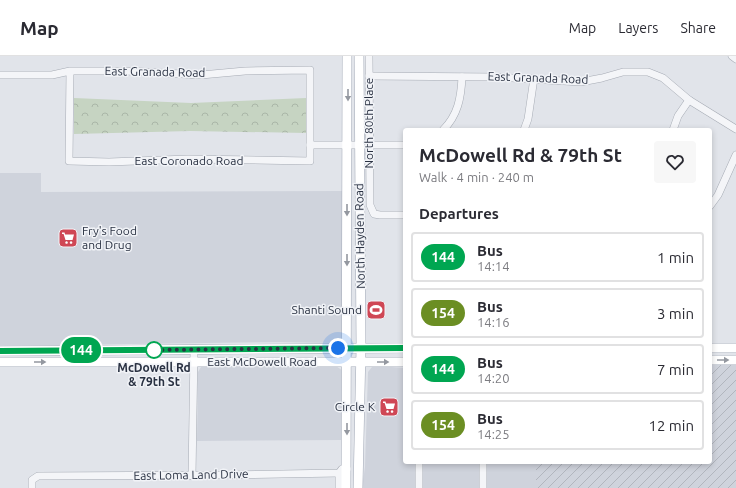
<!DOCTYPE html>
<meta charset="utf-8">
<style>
body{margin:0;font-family:Ubuntu,sans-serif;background:#f7f7f7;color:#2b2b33;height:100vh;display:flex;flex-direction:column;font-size:15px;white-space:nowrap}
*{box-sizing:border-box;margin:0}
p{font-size:13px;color:#7c7c81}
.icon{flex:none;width:22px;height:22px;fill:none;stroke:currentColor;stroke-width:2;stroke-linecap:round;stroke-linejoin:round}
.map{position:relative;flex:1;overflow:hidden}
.details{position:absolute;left:403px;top:72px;width:309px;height:336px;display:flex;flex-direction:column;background:#fff;border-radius:4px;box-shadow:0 2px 6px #0003}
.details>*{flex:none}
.badge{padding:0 8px;border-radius:13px;font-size:14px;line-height:26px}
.you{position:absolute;width:20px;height:20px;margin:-10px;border:3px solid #fff;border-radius:50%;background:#1a73e8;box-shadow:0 0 0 6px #1a73e833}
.map>.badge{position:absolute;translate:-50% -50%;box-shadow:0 0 0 2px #fff}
h2{padding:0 16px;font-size:15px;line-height:36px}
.round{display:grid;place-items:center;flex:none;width:42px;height:42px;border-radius:4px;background:#f7f7f7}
.summary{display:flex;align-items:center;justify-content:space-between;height:68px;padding:0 16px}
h1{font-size:19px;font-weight:700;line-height:30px}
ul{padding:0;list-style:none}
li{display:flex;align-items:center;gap:12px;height:50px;margin:0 8px 6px;padding:0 8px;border:2px solid #e1e1e2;border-radius:4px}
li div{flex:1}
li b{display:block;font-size:15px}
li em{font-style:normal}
li .badge{min-width:44px;font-weight:700;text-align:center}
header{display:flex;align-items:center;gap:24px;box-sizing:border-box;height:56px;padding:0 20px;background:#fff;border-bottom:1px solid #e1e1e2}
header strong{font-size:19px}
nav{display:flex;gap:22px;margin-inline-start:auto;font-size:14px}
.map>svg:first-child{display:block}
.built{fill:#cfd3dc}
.industrial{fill:url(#industrial-furrows)}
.park{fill:url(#park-crowns)}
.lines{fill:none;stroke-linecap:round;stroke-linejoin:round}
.minor-casing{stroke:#a6abb4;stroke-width:8}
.major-casing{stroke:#a1a8b6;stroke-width:10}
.minor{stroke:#f4f5f8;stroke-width:7}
.major{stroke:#fff;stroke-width:9}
.oneway{fill:#9498a0}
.line-casing{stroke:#fff;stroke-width:9}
.line{stroke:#00a651;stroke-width:6}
.walk{stroke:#293142;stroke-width:4;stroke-dasharray:0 7.2}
.stop-dot{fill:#fff;stroke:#00a651;stroke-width:2}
.labels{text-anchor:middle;stroke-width:3;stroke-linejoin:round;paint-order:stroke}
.street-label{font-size:12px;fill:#293142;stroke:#f1f3f7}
.poi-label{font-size:12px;fill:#293142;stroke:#f1f3f7;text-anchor:end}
.stop-label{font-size:12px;font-weight:bold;fill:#293142;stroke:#f1f3f7}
</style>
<header>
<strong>Map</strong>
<nav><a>Map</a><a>Layers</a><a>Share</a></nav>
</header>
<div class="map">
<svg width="736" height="432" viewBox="0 0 736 432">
<defs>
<pattern id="industrial-furrows" width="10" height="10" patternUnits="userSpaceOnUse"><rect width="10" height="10" fill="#cfd3dc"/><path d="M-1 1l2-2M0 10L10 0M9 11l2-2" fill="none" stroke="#b2b6be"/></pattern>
<pattern id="park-crowns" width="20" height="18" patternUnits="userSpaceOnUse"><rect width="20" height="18" fill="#c6d4c2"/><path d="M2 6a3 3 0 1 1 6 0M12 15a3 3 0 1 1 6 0" fill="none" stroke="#aab6a8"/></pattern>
</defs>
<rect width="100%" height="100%" fill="#e1e4ea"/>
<g class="built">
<polygon points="0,117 41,117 41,136 344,135 342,284 334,287 280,286 0,290"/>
<polygon points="336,310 343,315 343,350 341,366 342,384 197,385 198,316 201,311"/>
<polygon points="378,310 405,312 405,406 536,406 536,432 362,432 365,411 368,316 372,311"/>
</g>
<polygon class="industrial" points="710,308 736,308 736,432 536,432 536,406 710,406"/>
<polygon class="park" points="74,42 191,47 306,42 306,77 190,75 74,78"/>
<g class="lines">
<defs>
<g id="minor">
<polyline points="369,0 370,149 374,158 380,159 405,159"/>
<polyline points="732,0 736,3"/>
<polyline points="0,19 52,19 70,15 125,15 201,19 245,15 310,14 310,105 188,103 109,106 69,105 70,15"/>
<polyline points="369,20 495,21 581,26 602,22 623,16 648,16 663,22 689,44 736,73"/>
<path d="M443,74C458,59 461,42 462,21"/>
<polyline points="524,74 528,63 534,22"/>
<polyline points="673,74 678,60 689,44"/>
<polyline points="310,89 359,89"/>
<polyline points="369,89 405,89"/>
<polyline points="710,150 718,139 736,99"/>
<polyline points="192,420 194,294"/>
<polyline points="32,432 32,424 38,420 226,419 339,417 342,413 347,413"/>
<polyline points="339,432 339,417"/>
<polyline points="419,432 419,406"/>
<polyline points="483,432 483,406"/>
</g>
<g id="major">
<polyline points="710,292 736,292"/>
<polyline points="0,295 405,292"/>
<polyline points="710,304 736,304"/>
<polyline points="0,306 405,306"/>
<polyline points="346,432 347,0"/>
<polyline points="358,432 361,292 359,0"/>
</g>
</defs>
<use href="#minor" class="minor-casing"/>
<use href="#major" class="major-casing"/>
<use href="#minor" class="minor"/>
<use href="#major" class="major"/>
</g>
<defs><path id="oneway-solid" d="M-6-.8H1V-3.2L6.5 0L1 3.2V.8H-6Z"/></defs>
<g class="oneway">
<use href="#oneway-solid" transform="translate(348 39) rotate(90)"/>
<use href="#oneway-solid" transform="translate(347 154) rotate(90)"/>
<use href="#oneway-solid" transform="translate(347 204) rotate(90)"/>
<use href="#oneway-solid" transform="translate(723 304)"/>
<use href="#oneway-solid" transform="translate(40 306)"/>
<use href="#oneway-solid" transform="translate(383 306)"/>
<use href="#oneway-solid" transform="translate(347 373) rotate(90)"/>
</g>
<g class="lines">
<defs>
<polyline id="line" points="0,295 405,292"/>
</defs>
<use href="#line" class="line-casing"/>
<use href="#line" class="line"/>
<polyline class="walk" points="154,294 151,294 338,292"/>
</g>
<defs>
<symbol id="supermarket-square" viewBox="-11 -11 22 22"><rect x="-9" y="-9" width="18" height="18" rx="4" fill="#cf4755" stroke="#f1f3f7"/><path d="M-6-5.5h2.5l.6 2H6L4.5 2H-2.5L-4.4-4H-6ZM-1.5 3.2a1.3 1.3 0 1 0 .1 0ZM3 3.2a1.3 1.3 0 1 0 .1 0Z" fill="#fff"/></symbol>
<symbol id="stadium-square" viewBox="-11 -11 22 22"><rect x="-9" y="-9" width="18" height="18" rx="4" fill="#cf4755" stroke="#f1f3f7"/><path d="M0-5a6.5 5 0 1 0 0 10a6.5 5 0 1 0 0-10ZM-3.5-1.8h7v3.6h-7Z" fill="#fff"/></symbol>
</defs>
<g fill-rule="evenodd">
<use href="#supermarket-square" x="57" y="171" width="22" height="22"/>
<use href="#stadium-square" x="365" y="243" width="22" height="22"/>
<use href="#supermarket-square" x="378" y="340" width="22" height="22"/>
</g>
<circle class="stop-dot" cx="154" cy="294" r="8"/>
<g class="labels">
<g class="street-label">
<text transform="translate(155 16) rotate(1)" y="4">East Granada Road</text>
<text transform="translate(538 22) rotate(2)" y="4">East Granada Road</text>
<text transform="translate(369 67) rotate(-90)" y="4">North 80th Place</text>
<text x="189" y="109">East Coronado Road</text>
<text transform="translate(360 180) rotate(-91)" y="4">North Hayden Road</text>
<text x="262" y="310">East McDowell Road</text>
<text transform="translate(191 419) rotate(-1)" y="4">East Loma Land Drive</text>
</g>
<g class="poi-label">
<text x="82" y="179" text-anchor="start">Fry's Food<tspan x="82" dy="14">and Drug</tspan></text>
<text x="362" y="258">Shanti Sound</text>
<text x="375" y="355">Circle K</text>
</g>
<g class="stop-label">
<text x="154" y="316">McDowell Rd<tspan x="154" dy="14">&amp; 79th St</tspan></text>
</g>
</g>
</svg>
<div class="you" style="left:338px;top:292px"></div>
<b class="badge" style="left:81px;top:294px;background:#00a651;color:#fff">144</b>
<section class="details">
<div class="summary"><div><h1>McDowell Rd &amp; 79th St</h1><p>Walk · 4 min · 240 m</p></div><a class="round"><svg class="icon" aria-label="heart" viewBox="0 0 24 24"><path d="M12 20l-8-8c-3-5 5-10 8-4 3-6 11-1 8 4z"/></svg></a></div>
<h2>Departures</h2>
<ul>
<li><span class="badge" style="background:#00a651;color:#fff">144</span><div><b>Bus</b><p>14:14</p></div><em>1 min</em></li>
<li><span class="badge" style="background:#6b8e23;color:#fff">154</span><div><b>Bus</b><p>14:16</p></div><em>3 min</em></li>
<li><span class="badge" style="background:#00a651;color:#fff">144</span><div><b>Bus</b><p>14:20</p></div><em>7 min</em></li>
<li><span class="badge" style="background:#6b8e23;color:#fff">154</span><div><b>Bus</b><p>14:25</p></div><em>12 min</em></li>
</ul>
</section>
</div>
